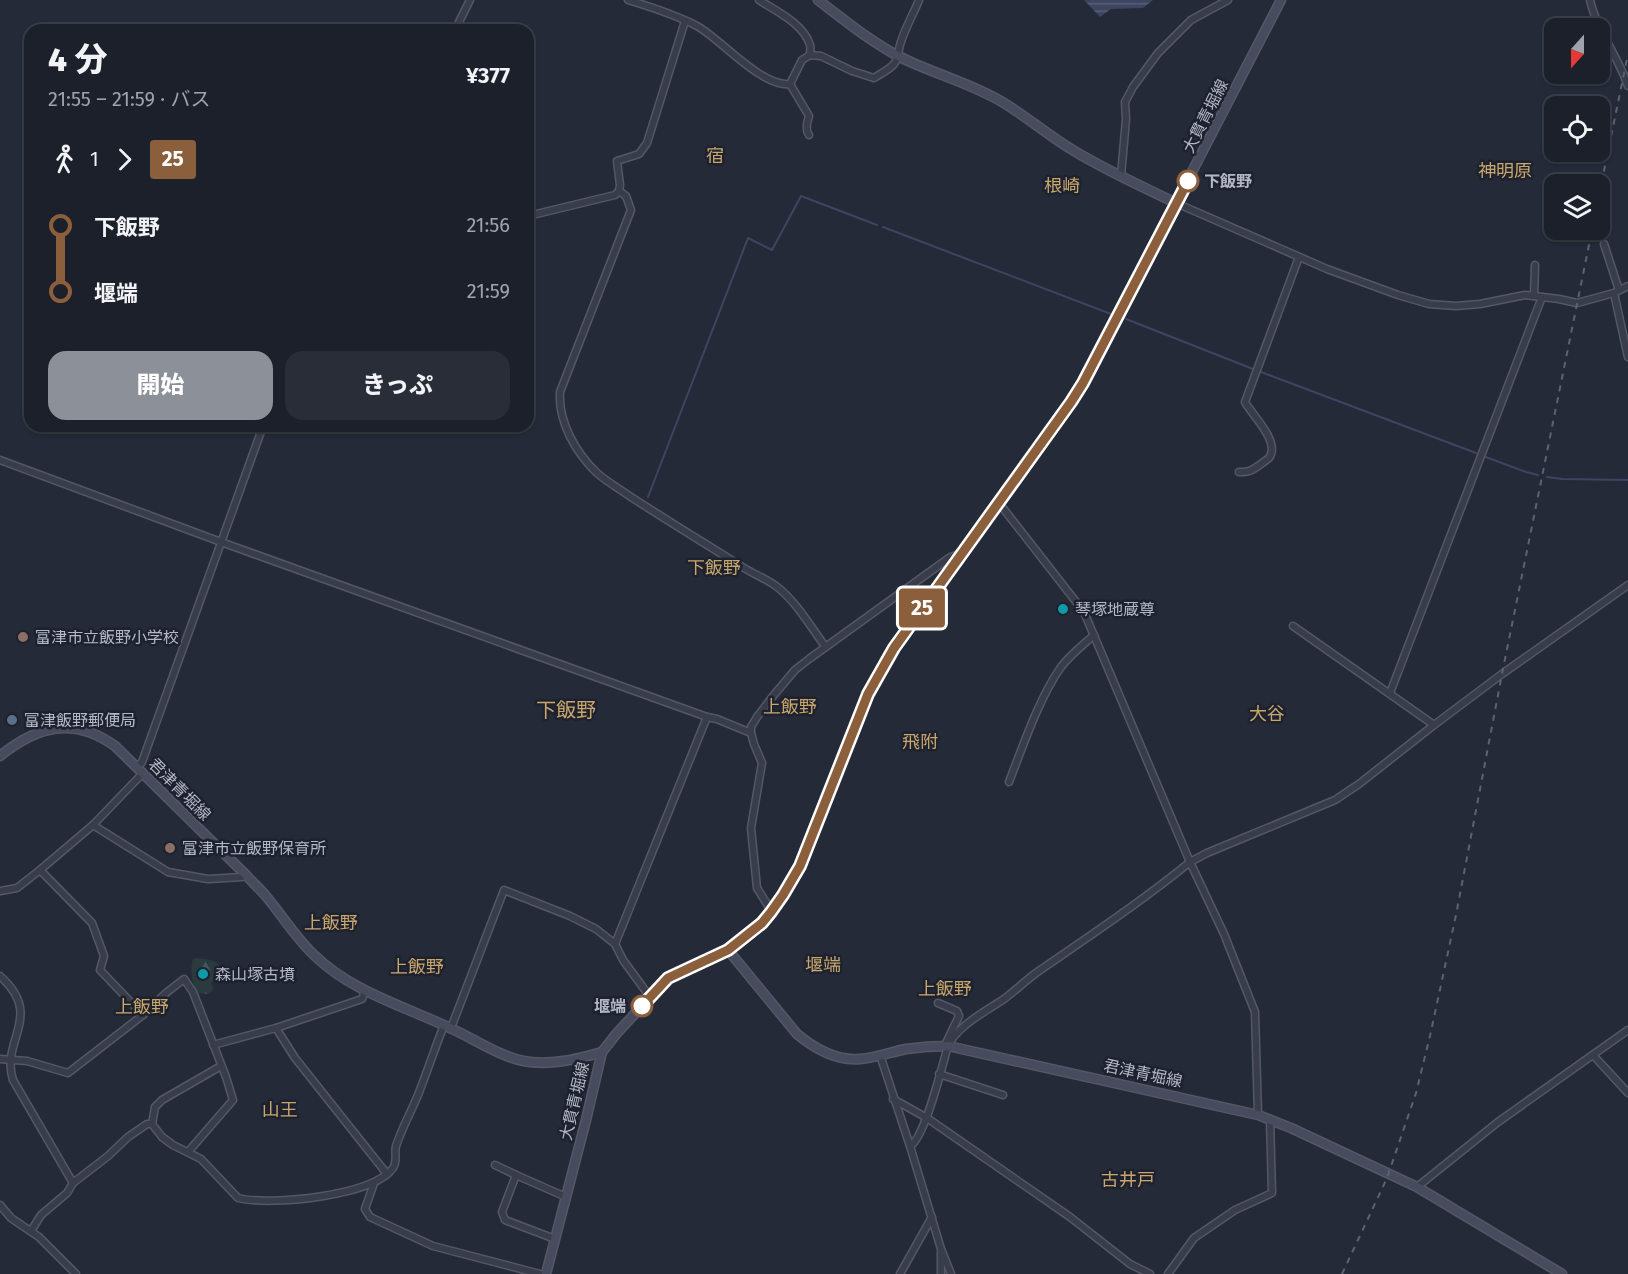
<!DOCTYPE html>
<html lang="ja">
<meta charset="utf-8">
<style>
body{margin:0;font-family:"Fira Sans","Noto Sans JP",sans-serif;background:#292d37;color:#f1f3f6;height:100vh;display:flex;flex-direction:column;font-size:22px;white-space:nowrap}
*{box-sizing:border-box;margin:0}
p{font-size:20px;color:#a0a3a9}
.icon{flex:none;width:33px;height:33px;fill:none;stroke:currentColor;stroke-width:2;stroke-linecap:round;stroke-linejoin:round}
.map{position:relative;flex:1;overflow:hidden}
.sheet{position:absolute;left:24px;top:24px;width:510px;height:408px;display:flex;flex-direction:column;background:#1c202b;border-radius:18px;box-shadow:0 2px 4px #0004,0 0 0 2px #3a3e47}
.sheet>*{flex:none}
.badge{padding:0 12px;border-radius:4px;font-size:21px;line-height:39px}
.needle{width:39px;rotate:201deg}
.controls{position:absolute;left:1544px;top:18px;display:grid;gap:12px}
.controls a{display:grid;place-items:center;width:66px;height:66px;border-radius:12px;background:#1c202b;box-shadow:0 2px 4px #0004,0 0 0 2px #3a3e47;font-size:30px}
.map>.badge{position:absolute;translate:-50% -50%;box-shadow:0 0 0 3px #fff}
.legs{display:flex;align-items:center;gap:9px;height:66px;padding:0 24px;font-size:20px}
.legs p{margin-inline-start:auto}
.head{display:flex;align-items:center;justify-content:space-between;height:102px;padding:0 24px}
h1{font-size:33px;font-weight:800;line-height:45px}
.button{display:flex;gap:12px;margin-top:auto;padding:12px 24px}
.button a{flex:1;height:69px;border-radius:18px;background:#8c9099;color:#fff;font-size:24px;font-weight:800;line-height:69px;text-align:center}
.button a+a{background:#292d37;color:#f1f3f6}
ul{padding:0 24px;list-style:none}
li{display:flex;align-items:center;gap:21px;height:66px;font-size:22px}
li i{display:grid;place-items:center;width:9px;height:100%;margin:0 8px;background:currentColor}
li i::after{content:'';width:15px;height:15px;margin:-8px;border:4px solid;border-radius:50%;background:#1c202b}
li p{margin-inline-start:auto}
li:first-child i{background:linear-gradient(#0000 50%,currentColor 0)}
li:last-child i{background:linear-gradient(currentColor 50%,#0000 0)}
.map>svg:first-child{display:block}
.forest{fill:url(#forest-firs)}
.water{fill:url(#water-rules)}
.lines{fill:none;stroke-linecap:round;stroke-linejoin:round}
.stream{stroke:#3d4561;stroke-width:2}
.street-casing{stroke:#545865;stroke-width:9}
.secondary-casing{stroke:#545865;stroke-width:11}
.street{stroke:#393c4a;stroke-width:6}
.secondary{stroke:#474b5d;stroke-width:8}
.rail{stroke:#5d6273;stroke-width:2;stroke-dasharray:6 6;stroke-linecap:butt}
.line-1-casing{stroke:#fff;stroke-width:14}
.line-1{stroke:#8b5e3c;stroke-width:9}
.stop-1-dot{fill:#fff;stroke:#8b5e3c;stroke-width:3}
.culture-dot{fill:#0f9aa8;stroke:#1e222f;stroke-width:2}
.education-dot{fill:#8d6e63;stroke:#1e222f;stroke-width:2}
.service-dot{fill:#5c6f8a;stroke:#1e222f;stroke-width:2}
.labels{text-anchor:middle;stroke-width:5;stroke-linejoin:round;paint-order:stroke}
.street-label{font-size:16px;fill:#b4b8c6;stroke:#1e222f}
.stop-label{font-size:16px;font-weight:bold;fill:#b4b8c6;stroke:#1e222f;text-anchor:start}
.poi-label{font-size:16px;fill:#b4b8c6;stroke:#1e222f;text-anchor:start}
.neighbourhood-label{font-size:18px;fill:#c8a76c;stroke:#1e222f}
.quarter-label{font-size:20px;fill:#c8a76c;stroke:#1e222f}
</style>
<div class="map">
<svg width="1628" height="1274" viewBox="0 0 1628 1274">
<defs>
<pattern id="forest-firs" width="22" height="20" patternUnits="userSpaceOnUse" patternTransform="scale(1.5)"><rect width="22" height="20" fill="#2b3a3f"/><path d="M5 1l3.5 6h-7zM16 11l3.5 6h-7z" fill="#475459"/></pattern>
<pattern id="water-rules" width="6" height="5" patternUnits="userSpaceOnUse" patternTransform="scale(1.5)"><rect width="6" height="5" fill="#3d4561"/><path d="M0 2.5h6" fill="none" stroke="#575e76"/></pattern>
</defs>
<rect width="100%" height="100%" fill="#252a39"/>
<path class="forest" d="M196,958C216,960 230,964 211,983L213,987L212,991L208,994L199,993C191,985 190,969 193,959Z"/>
<polygon class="water" points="1084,0 1153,0 1143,8 1111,9 1100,17"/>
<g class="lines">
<g class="stream">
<polyline points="883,227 1111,314"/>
<polyline points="1126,319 1253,369"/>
<polyline points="1261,372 1476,453"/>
<polyline points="1483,456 1526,472 1538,475"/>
<polyline points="1547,477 1562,479 1628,480"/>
<polyline points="648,497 748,238 772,250 801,196 877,225"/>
</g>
<defs>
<g id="street">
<path d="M628,0C651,7 676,15 697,26C722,40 761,87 790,84L802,60L810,55L821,56L852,71L874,78C880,74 889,70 894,64C899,58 898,52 900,45C904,30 913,15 919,0"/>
<path d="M759,0C776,11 804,24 810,45C811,48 810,52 810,55"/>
<path d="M1590,0C1597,31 1618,56 1628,86"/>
<polyline points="455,30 470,0"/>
<path d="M790,84L809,116C807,122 805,130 809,135"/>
<polyline points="1121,176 1126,119 1125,102 1133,87 1158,53 1191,20 1228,0"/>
<path d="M619,191L626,196L631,210L560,392C558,422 576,453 597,473C607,482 620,489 631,497C668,521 706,544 744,568C754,574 766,579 776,586C796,601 810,626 825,646"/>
<polyline points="619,191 620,185 617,161 639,154 647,143 685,21"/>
<polyline points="1176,203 1327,269 1398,295 1429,304 1456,306 1480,304 1525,295 1559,299 1577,303 1614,293 1628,286"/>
<polyline points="528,216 615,195 619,191"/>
<polyline points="1604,244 1619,290"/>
<polyline points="1614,293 1628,357"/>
<polyline points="1534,296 1535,265"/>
<polyline points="0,460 221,542 707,717 717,719 751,733"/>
<path d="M1239,472C1251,472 1252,470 1261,464C1262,463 1268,459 1269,458C1281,442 1252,415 1245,402L1299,257"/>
<polyline points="999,503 1084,612 1190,862 1224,934 1255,1012 1258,1115"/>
<polyline points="1293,626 1434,725"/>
<polyline points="1390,693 1542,297"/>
<polyline points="137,768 142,762 263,426"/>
<path d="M1009,782C1023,746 1039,698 1061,667C1070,655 1083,645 1094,635"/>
<polyline points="93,825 168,872 208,879 242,877 246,875"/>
<polyline points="40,870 92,923 104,956 100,970 143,1015"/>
<polyline points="0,891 17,888 40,870 93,825 143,773"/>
<polyline points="772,912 757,888 751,828 762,763 754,744 751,733 751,727 757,717 773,696 795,670 809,659 949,558 961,553"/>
<polyline points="615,944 707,717"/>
<path d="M0,976C45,1016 0,1040 13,1080L73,1183"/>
<polyline points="938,1003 957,1011 959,1016 946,1043"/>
<polyline points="276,1028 295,1058 387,1174"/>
<polyline points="451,1028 504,890 570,916 596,929 615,944 623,960 650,997"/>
<polyline points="213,1045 276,1028 362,999 365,991"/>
<polyline points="880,1055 910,1146 941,1249 951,1274"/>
<polyline points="1593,1055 1628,1093"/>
<polyline points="0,1059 27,1061 68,1073 143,1015 166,993 184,979 193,992 226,1077 233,1100 188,1152"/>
<polyline points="939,1074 1003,1095"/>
<polyline points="893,1099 927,1118 1070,1217 1130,1264 1150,1274"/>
<polyline points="152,1124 155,1107 162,1100 221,1066"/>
<path d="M910,1146C925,1138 942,1066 948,1046C957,1026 986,1011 1004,999C1015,991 1025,981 1036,973C1088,937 1141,902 1190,862L1207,853L1335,800L1359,784L1434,725L1502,674L1628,585"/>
<polyline points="495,1165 516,1175"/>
<polyline points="374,1183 365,1209 370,1217 433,1246 540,1274"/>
<polyline points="1417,1187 1498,1122 1628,1030"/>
<polyline points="0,1205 11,1218 39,1237 76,1274"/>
<path d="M31,1231L41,1215L67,1193L73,1183L108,1156L128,1137L147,1124H152L162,1137L173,1145L201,1159L238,1198C270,1206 374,1196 393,1168C398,1161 394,1153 396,1146C402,1128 411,1112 418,1095C427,1072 435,1048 444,1025"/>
<polyline points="555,1239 505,1220 502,1212 516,1175 566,1197"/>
<polyline points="900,1274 932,1217"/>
<polyline points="941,1274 941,1252"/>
<polyline points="1168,1274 1194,1238 1235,1210 1272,1193 1270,1119"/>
</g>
<g id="secondary">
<path d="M818,0C844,20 870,41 900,57C934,74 971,83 1004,103C1027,117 1048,135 1071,149C1105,170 1141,186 1176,203"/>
<path d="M0,756C37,726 74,716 115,746L246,875C252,882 259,888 265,895C282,915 295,937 314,955C352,992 404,1006 450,1028C475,1039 503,1059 530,1062C554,1065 579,1059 602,1052"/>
<path d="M728,950L797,1034C815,1049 836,1061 860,1059C876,1058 891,1052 906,1049C920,1047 935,1046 948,1046L1258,1115L1291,1128L1417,1187L1562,1274"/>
<polyline points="546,1274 586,1120 602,1052 617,1033 668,978 728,950 762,923 772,912 783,895 799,866 868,695 894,648 1071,402 1095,359 1281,0"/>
</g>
</defs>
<use href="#street" class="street-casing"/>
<use href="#secondary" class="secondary-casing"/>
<use href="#street" class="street"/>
<use href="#secondary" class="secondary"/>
<g class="rail">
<polyline points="1599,195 1628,54"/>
<polyline points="1342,1274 1387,1178 1416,1093 1430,1036 1456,915 1502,674 1592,230"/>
</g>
</g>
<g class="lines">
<defs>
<polyline id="line-1" points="642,1006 668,978 728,950 762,923 771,912 783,895 800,866 868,694 894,648 1071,402 1083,383 1188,181"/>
</defs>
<use href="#line-1" class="line-1-casing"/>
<use href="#line-1" class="line-1"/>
</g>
<g class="stop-1-dot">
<circle cx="1188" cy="181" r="10"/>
<circle cx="642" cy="1006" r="10"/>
</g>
<g class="culture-dot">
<circle cx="1063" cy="609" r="6"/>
<circle cx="203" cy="974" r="6"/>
</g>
<g class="education-dot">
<circle cx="23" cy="637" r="6"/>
<circle cx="170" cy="848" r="6"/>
</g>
<circle class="service-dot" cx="12" cy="720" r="6"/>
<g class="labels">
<g class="street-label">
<text transform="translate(1205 116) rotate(-63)" y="6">大貫青堀線</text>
<text transform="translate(180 789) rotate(45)" y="6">君津青堀線</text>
<text transform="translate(1143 1073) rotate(12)" y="6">君津青堀線</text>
<text transform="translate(574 1101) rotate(-77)" y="6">大貫青堀線</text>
</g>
<g class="stop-label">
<text x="1204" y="187">下飯野</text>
<text x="626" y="1012" text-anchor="end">堰端</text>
</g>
<g class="poi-label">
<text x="1075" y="615">琴塚地蔵尊</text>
<text x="35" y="643">富津市立飯野小学校</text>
<text x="24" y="726">富津飯野郵便局</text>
<text x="182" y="854">富津市立飯野保育所</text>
<text x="215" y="980">森山塚古墳</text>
</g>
<g class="neighbourhood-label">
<text x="715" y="162">宿</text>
<text x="1505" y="177">神明原</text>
<text x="1062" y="192">根崎</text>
<text x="714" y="574">下飯野</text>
<text x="790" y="713">上飯野</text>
<text x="1267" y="720">大谷</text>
<text x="920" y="748">飛附</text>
<text x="331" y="929">上飯野</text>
<text x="823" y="971">堰端</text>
<text x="417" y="973">上飯野</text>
<text x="945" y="995">上飯野</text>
<text x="142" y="1013">上飯野</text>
<text x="280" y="1116">山王</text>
<text x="1128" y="1186">古井戸</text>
</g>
<g class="quarter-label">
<text x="566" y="717">下飯野</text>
</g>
</g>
</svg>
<div class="controls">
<a><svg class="needle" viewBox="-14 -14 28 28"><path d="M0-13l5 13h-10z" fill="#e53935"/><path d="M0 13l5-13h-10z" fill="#a0a3a9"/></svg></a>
<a><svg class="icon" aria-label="locate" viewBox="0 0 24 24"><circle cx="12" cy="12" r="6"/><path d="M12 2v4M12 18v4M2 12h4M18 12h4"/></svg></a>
<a><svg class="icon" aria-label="layers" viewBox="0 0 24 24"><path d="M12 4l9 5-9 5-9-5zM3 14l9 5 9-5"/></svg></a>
</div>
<b class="badge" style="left:922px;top:608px;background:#8b5e3c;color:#fff">25</b>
<section class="sheet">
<div class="head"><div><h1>4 分</h1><p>21:55 – 21:59 · バス</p></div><b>¥377</b></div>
<div class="legs"><svg class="icon" aria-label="walk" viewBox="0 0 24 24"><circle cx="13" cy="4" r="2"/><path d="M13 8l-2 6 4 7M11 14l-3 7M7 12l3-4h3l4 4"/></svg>1<svg class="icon" aria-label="forward" viewBox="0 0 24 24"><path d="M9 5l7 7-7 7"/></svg><b class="badge" style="background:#8b5e3c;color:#fff">25</b></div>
<ul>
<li><i style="color:#8b5e3c"></i><b>下飯野</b><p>21:56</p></li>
<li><i style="color:#8b5e3c"></i><b>堰端</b><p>21:59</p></li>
</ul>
<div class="button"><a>開始</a><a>きっぷ</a></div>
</section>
</div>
